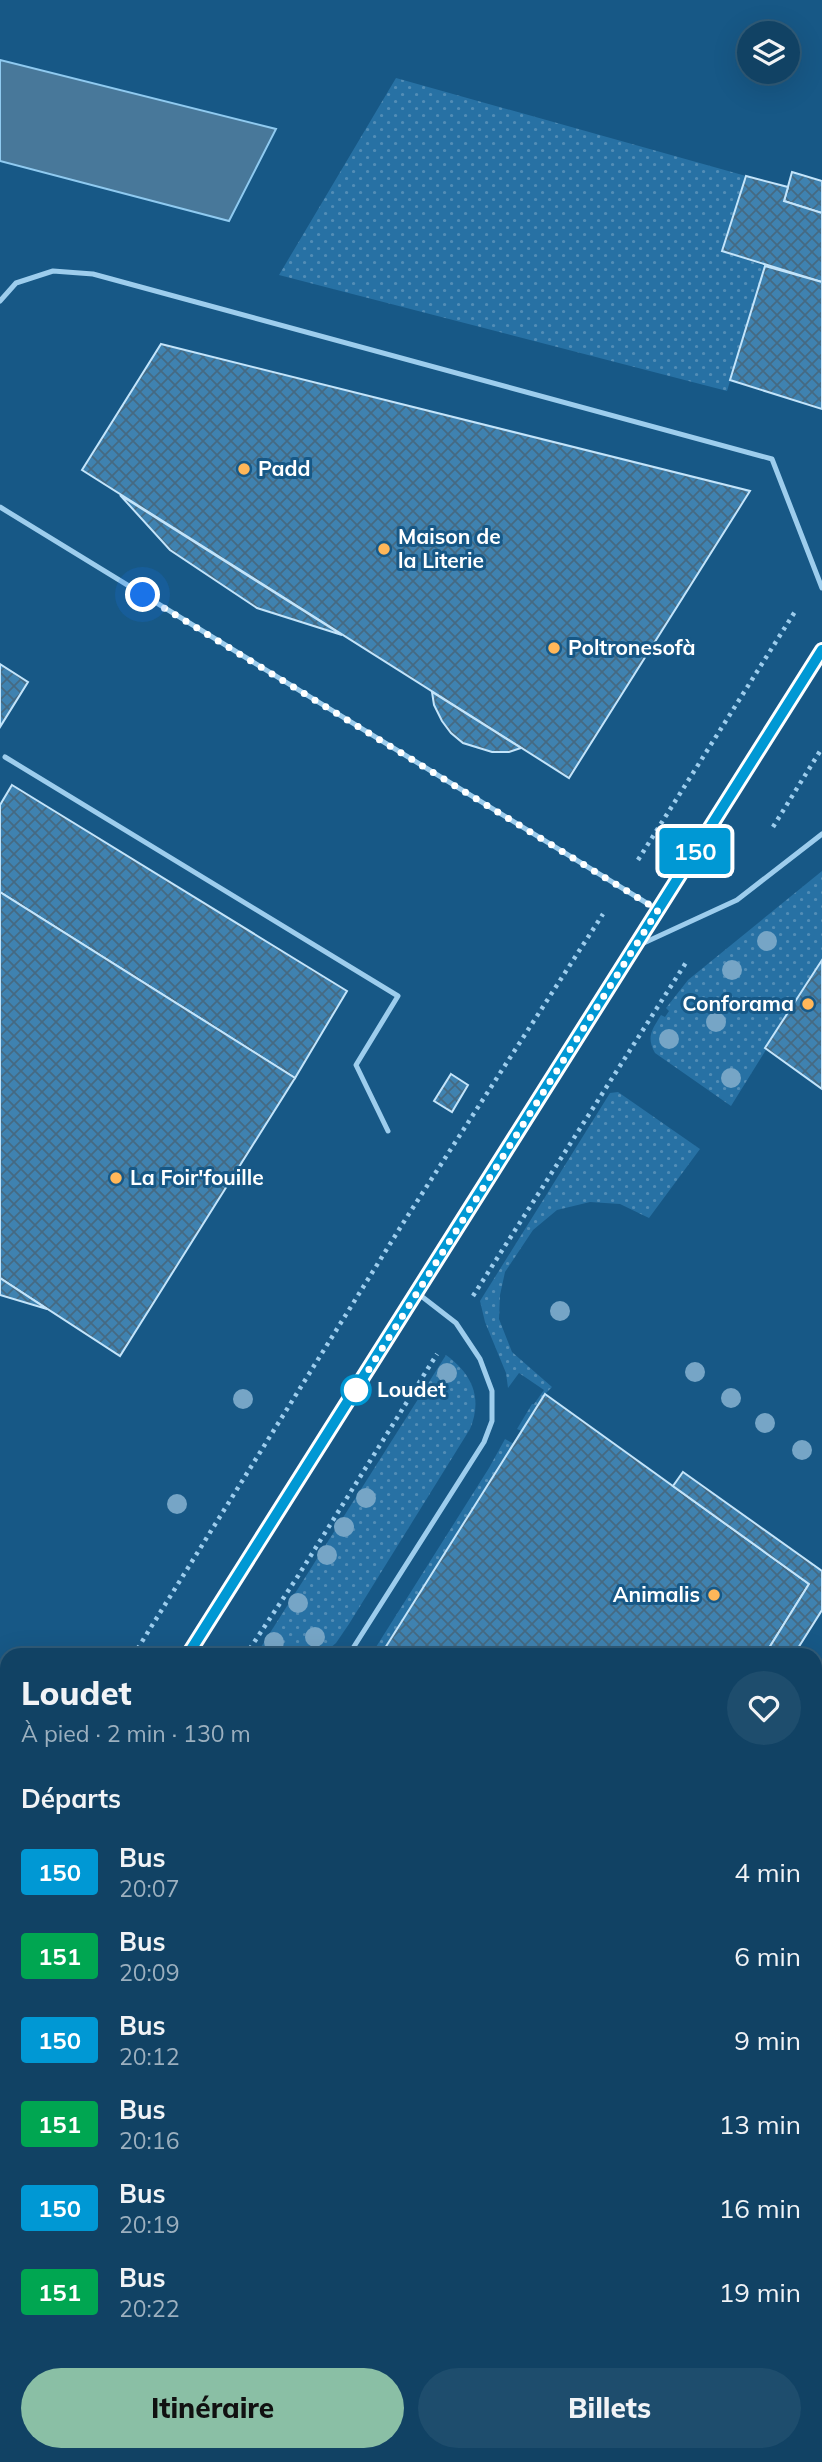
<!DOCTYPE html>
<html lang="fr">
<meta charset="utf-8">
<style>
body{margin:0;font-family:Mulish,sans-serif;background:#1e4d6d;color:#f1f3f6;height:100vh;display:flex;flex-direction:column;font-size:26px;white-space:nowrap}
*{box-sizing:border-box;margin:0}
p{font-size:23px;color:#9cb0bf}
.icon{flex:none;width:38px;height:38px;fill:none;stroke:currentColor;stroke-width:2;stroke-linecap:round;stroke-linejoin:round}
.map{position:relative;flex:1;overflow:hidden}
.drawer{position:absolute;left:0px;top:1648px;width:822px;height:814px;display:flex;flex-direction:column;background:#114264;border-radius:21px 21px 0 0;box-shadow:0 7px 28px #0002,0 0 0 2px #305b78}
.drawer>*{flex:none}
.badge{padding:0 14px;border-radius:5px;font-size:24px;line-height:46px}
.buttons{position:absolute;left:737px;top:21px;display:grid;gap:14px}
.buttons a{display:grid;place-items:center;width:63px;height:63px;border-radius:50%;background:#114264;box-shadow:0 7px 28px #0002,0 0 0 2px #305b78;font-size:35px}
.you{position:absolute;width:35px;height:35px;margin:-18px;border:5px solid #fff;border-radius:50%;background:#1a73e8;box-shadow:0 0 0 10px #1a73e833}
.map>.badge{position:absolute;translate:-50% -50%;box-shadow:0 0 0 4px #fff}
h2{padding:0 21px;font-size:26px;line-height:63px}
.round{display:grid;place-items:center;flex:none;width:74px;height:74px;border-radius:37px;background:#1e4d6d}
.headline{display:flex;align-items:center;justify-content:space-between;height:119px;padding:0 21px}
h1{font-size:33px;font-weight:800;line-height:52px}
.cta{display:flex;gap:14px;margin-top:auto;padding:14px 21px}
.cta a{flex:1;height:80px;border-radius:42px;background:#8abfa5;color:#111;font-size:28px;font-weight:800;line-height:80px;text-align:center}
.cta a+a{background:#1e4d6d;color:#f1f3f6}
ul{padding:0;list-style:none}
li{display:flex;align-items:center;gap:21px;height:84px;padding:0 21px}
li div{flex:1}
li b{display:block;font-size:26px}
li em{font-style:normal}
li .badge{min-width:77px;font-weight:700;text-align:center}
.map>svg:first-child{display:block}
.grass{fill:url(#grass-dots)}
.water{fill:#48789a;stroke:#8fcaf0;stroke-width:2}
.building{fill:url(#building-cross-hatch);stroke:#c3e4fa;stroke-width:2}
.lines{fill:none;stroke-linecap:round;stroke-linejoin:round}
.path{stroke:#9dcded;stroke-width:4.5;stroke-dasharray:3.5 5;stroke-linecap:butt}
.service{stroke:#9dcded;stroke-width:5}
.minor{stroke:#9dcded;stroke-width:7}
.tree{fill:#76a5c6}
.line-casing{stroke:#fff;stroke-width:16}
.line{stroke:#0098d4;stroke-width:10}
.walk{stroke:#fff;stroke-width:7;stroke-dasharray:0 12.6}
.poi-dot{fill:#ffb759;stroke:#175886;stroke-width:2.5}
.stop-dot{fill:#fff;stroke:#0098d4;stroke-width:3.5}
.labels{text-anchor:middle;stroke-width:6;stroke-linejoin:round;paint-order:stroke}
.poi-label{font-size:21px;font-weight:bold;fill:#fff;stroke:#175886;text-anchor:start}
.stop-label{font-size:21px;font-weight:bold;fill:#fff;stroke:#175886;text-anchor:start}
</style>
<div class="map">
<svg width="822" height="2462" viewBox="0 0 822 2462">
<defs>
<pattern id="grass-dots" width="8" height="8" patternUnits="userSpaceOnUse" patternTransform="scale(1.75)"><rect width="8" height="8" fill="#2771a4"/><path d="M2 2h.1M6 6h.1" fill="none" stroke="#528db6" stroke-width="1.8" stroke-linecap="round"/></pattern>
<pattern id="building-cross-hatch" width="8" height="8" patternUnits="userSpaceOnUse" patternTransform="scale(1.75)"><rect width="8" height="8" fill="#3f82b0"/><path d="M0 0l8 8M0 8l8-8" fill="none" stroke="#456a83"/></pattern>
</defs>
<rect width="100%" height="100%" fill="#175886"/>
<g class="grass">
<polygon points="396,78 746,176 722,251 765,266 727,391 279,275"/>
<path d="M822,871V960L731,1106L655,1053C646,1037 652,1030 661,1015L665,1017L669,1011L666,1008L688,980Z"/>
<polygon points="618,1092 700,1149 649,1218 620,1204 590,1202 557,1210 533,1230 505,1272 500,1295 499,1319 512,1352 552,1387 545,1394 522,1431 517,1429 532,1404 534,1404 544,1390 519,1373 508,1388 506,1373 485,1322 480,1301 610,1093"/>
<path d="M446,1355C472,1374 483,1398 470,1429L349,1624L336,1643L322,1655H256Z"/>
<polygon points="505,1439 514,1444 380,1655 371,1655 489,1468"/>
</g>
<polygon class="water" points="0,60 276,129 229,221 0,161"/>
<g class="building">
<polygon points="792,172 822,181 822,213 784,201"/>
<polygon points="746,176 788,187 784,201 822,213 822,282 722,251"/>
<polygon points="765,266 822,282 822,409 730,380"/>
<polygon points="161,344 750,491 569,778 82,470"/>
<polygon points="120,495 342,635 257,608 170,550"/>
<polygon points="0,664 28,682 0,727"/>
<polygon points="432,692 521,748 509,752 492,752 463,743 451,733 442,721 434,705"/>
<polygon points="12,785 347,991 295,1078 0,892 0,805"/>
<polygon points="0,892 295,1078 120,1356 0,1278"/>
<polygon points="822,960 822,1089 765,1048"/>
<polygon points="451,1074 468,1085 452,1112 434,1101"/>
<polygon points="0,1278 47,1309 0,1295"/>
<polygon points="545,1394 809,1584 764,1656 380,1656"/>
<polygon points="683,1472 822,1571 822,1610 793,1656 764,1656 809,1584 673,1486"/>
<polygon points="0,2017 7,2019 7,2455 349,2455 347,2462 0,2462"/>
<polygon points="816,2292 822,2294 822,2462 791,2462 767,2455 816,2455"/>
<polygon points="349,2455 616,2455 614,2462 347,2462"/>
</g>
<g class="lines">
<g class="path">
<polyline points="773,827 822,748"/>
<polyline points="638,860 796,610"/>
<polyline points="473,1296 687,961"/>
<polyline points="133,1656 405,1220 603,914"/>
<polyline points="245,1656 298,1576 437,1354"/>
<polyline points="0,1805 7,1805"/>
<polyline points="0,1906 7,1908"/>
<polyline points="816,2120 822,2122"/>
</g>
<g class="service">
<polyline points="0,301 16,283 53,271 93,274 772,459 822,588"/>
<polyline points="0,507 658,910"/>
<polyline points="5,757 398,996 356,1065 388,1131"/>
<polyline points="635,947 737,900 822,834"/>
<polyline points="348,1656 484,1442 492,1421 492,1391 480,1359 456,1323 416,1292"/>
<polyline points="816,1907 822,1901"/>
<polyline points="816,1929 822,1914"/>
<polyline points="816,2020 822,2053"/>
</g>
<g class="minor">
<polyline points="187,1656 822,650"/>
<polyline points="0,1864 7,1866"/>
<polyline points="816,2075 822,2077"/>
</g>
</g>
<g class="tree">
<circle cx="767" cy="941" r="10"/>
<circle cx="732" cy="970" r="10"/>
<circle cx="716" cy="1022" r="10"/>
<circle cx="669" cy="1039" r="10"/>
<circle cx="731" cy="1078" r="10"/>
<circle cx="560" cy="1311" r="10"/>
<circle cx="695" cy="1372" r="10"/>
<circle cx="447" cy="1373" r="10"/>
<circle cx="731" cy="1398" r="10"/>
<circle cx="243" cy="1399" r="10"/>
<circle cx="765" cy="1423" r="10"/>
<circle cx="802" cy="1450" r="10"/>
<circle cx="366" cy="1498" r="10"/>
<circle cx="177" cy="1504" r="10"/>
<circle cx="344" cy="1527" r="10"/>
<circle cx="327" cy="1555" r="10"/>
<circle cx="298" cy="1603" r="10"/>
<circle cx="315" cy="1637" r="10"/>
<circle cx="274" cy="1642" r="10"/>
</g>
<g class="lines">
<defs>
<polyline id="line" points="187,1656 822,650"/>
</defs>
<use href="#line" class="line-casing"/>
<use href="#line" class="line"/>
<polyline class="walk" points="143,595 658,910 356,1390"/>
</g>
<g class="poi-dot">
<circle cx="244" cy="469" r="7"/>
<circle cx="384" cy="549" r="7"/>
<circle cx="554" cy="648" r="7"/>
<circle cx="808" cy="1004" r="7"/>
<circle cx="116" cy="1178" r="7"/>
<circle cx="714" cy="1595" r="7"/>
</g>
<circle class="stop-dot" cx="356" cy="1390" r="14"/>
<g class="labels">
<g class="poi-label">
<text x="258" y="476">Padd</text>
<text x="398" y="544">Maison de<tspan x="398" dy="24">la Literie</tspan></text>
<text x="568" y="655">Poltronesofà</text>
<text x="794" y="1011" text-anchor="end">Conforama</text>
<text x="130" y="1185">La Foir'fouille</text>
<text x="700" y="1602" text-anchor="end">Animalis</text>
</g>
<g class="stop-label">
<text x="377" y="1397">Loudet</text>
</g>
</g>
</svg>
<div class="buttons">
<a><svg class="icon" aria-label="layers" viewBox="0 0 24 24"><path d="M12 4l9 5-9 5-9-5zM3 14l9 5 9-5"/></svg></a>
</div>
<div class="you" style="left:143px;top:595px"></div>
<b class="badge" style="left:695px;top:851px;background:#0098d4;color:#fff">150</b>
<section class="drawer">
<div class="headline"><div><h1>Loudet</h1><p>À pied · 2 min · 130 m</p></div><a class="round"><svg class="icon" aria-label="heart" viewBox="0 0 24 24"><path d="M12 20l-8-8c-3-5 5-10 8-4 3-6 11-1 8 4z"/></svg></a></div>
<h2>Départs</h2>
<ul>
<li><span class="badge" style="background:#0098d4;color:#fff">150</span><div><b>Bus</b><p>20:07</p></div><em>4 min</em></li>
<li><span class="badge" style="background:#00a651;color:#fff">151</span><div><b>Bus</b><p>20:09</p></div><em>6 min</em></li>
<li><span class="badge" style="background:#0098d4;color:#fff">150</span><div><b>Bus</b><p>20:12</p></div><em>9 min</em></li>
<li><span class="badge" style="background:#00a651;color:#fff">151</span><div><b>Bus</b><p>20:16</p></div><em>13 min</em></li>
<li><span class="badge" style="background:#0098d4;color:#fff">150</span><div><b>Bus</b><p>20:19</p></div><em>16 min</em></li>
<li><span class="badge" style="background:#00a651;color:#fff">151</span><div><b>Bus</b><p>20:22</p></div><em>19 min</em></li>
</ul>
<div class="cta"><a>Itinéraire</a><a>Billets</a></div>
</section>
</div>
